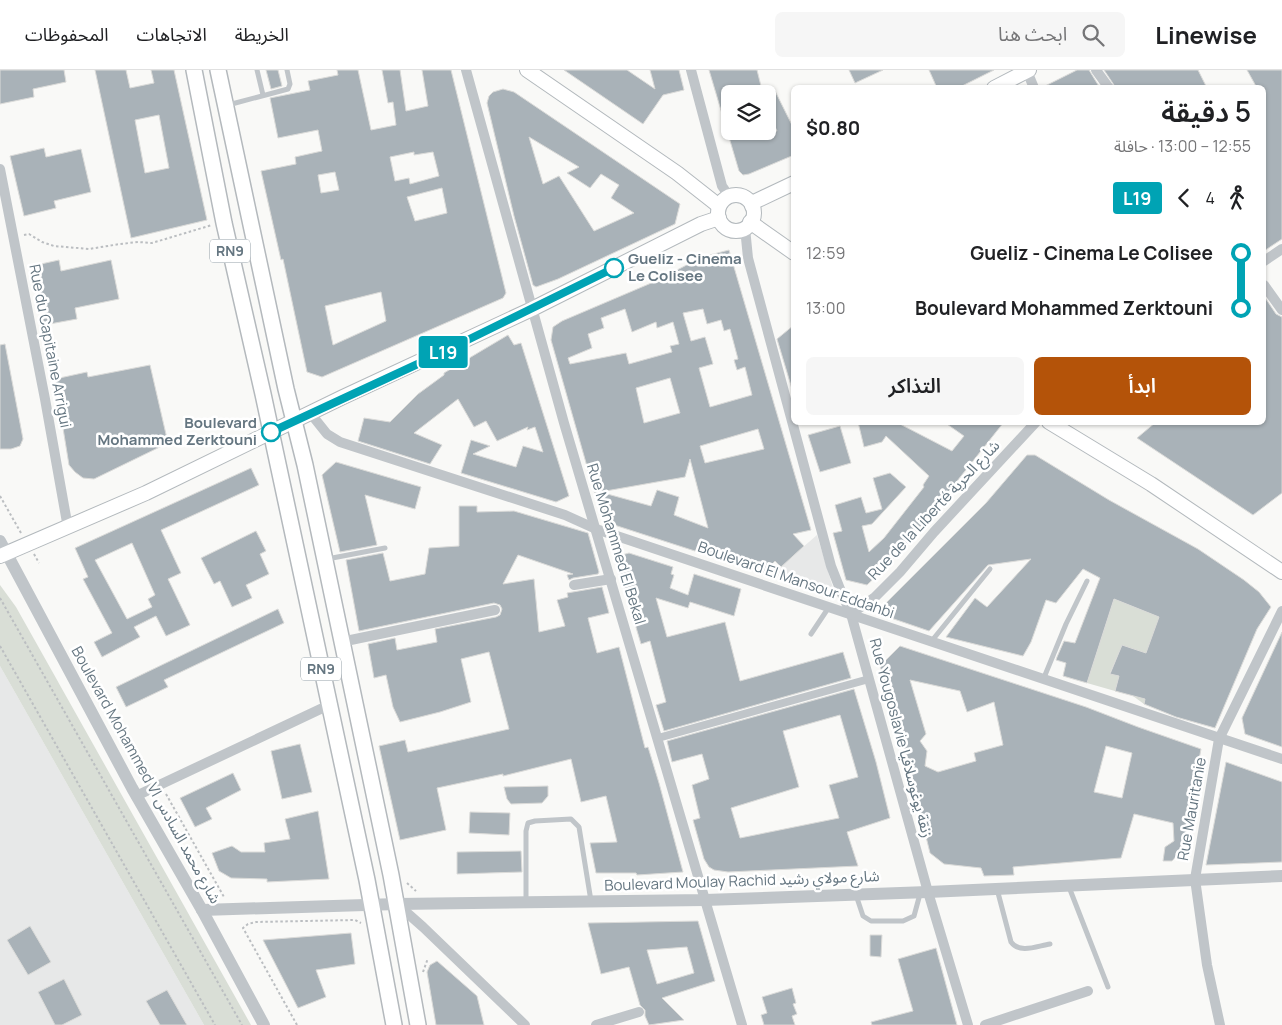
<!DOCTYPE html>
<html lang="ar">
<meta charset="utf-8">
<style>
body{margin:0;font-family:Manrope,"Noto Sans Arabic",sans-serif;background:#f6f6f6;color:#202124;direction:rtl;height:100vh;display:flex;flex-direction:column;font-size:19px;white-space:nowrap}
*{box-sizing:border-box;margin:0}
p{font-size:16px;color:#757577}
.icon{flex:none;width:28px;height:28px;fill:none;stroke:currentColor;stroke-width:2;stroke-linecap:round;stroke-linejoin:round}
.map{position:relative;flex:1;overflow:hidden;direction:ltr}
.side{position:absolute;left:791px;top:15px;width:475px;height:340px;display:flex;flex-direction:column;background:#fff;border-radius:8px;box-shadow:0 1px 4px #0004;direction:rtl}
.side>*{flex:none}
.badge{padding:0 10px;border-radius:4px;font-size:18px;line-height:32px}
.controls{position:absolute;left:721px;top:15px;display:grid;gap:10px}
.controls a{display:grid;place-items:center;width:55px;height:55px;border-radius:8px;background:#fff;box-shadow:0 1px 4px #0004;font-size:25px}
.map>.badge{position:absolute;translate:-50% -50%;box-shadow:0 0 0 2px #fff}
.legs{display:flex;align-items:center;gap:8px;height:55px;padding:0 15px;font-size:16px}
.legs p{margin-inline-start:auto}
.head{display:flex;align-items:center;justify-content:space-between;height:85px;padding:0 15px}
h1{font-size:28px;font-weight:600;line-height:38px}
.button{display:flex;gap:10px;margin-top:auto;padding:10px 15px}
.button a{flex:1;height:58px;border-radius:8px;background:#b45309;color:#fff;font-size:20px;font-weight:600;line-height:58px;text-align:center}
.button a+a{background:#f6f6f6;color:#202124}
ul{padding:0 15px;list-style:none}
li{display:flex;align-items:center;gap:18px;height:55px;font-size:19px}
li i{display:grid;place-items:center;width:8px;height:100%;margin:0 6px;background:currentColor}
li i::after{content:'';width:12px;height:12px;margin:-6px;border:4px solid;border-radius:50%;background:#fff}
li p{margin-inline-start:auto}
li:first-child i{background:linear-gradient(#0000 50%,currentColor 0)}
li:last-child i{background:linear-gradient(currentColor 50%,#0000 0)}
header{display:flex;align-items:center;gap:30px;box-sizing:border-box;height:70px;padding:0 25px;background:#fff;border-bottom:1px solid #e0e0e0}
header strong{font-size:24px}
nav{display:flex;gap:28px;margin-inline-start:auto;font-size:18px}
.search{width:350px;height:45px;background:#f6f6f6;display:flex;align-items:center;gap:12px;box-sizing:border-box;padding:0 18px;border-radius:8px;color:#757577;font-size:19px}
.map>svg:first-child{display:block}
.built{fill:#e7e8e8}
.green{fill:#d9ded6}
.building{fill:#a9b2b8;stroke:#dbdbd9;fill-rule:evenodd}
.lines{fill:none;stroke-linecap:round;stroke-linejoin:round}
.secondary-casing{stroke:#b3b9bd;stroke-width:16}
.primary-casing{stroke:#b4b9bd;stroke-width:18}
.path{stroke:#bbbec1;stroke-width:2;stroke-dasharray:2.5 2.5;stroke-linecap:butt}
.service{stroke:#c0c5c9;stroke-width:5}
.pedestrian{stroke:#c0c5c9;stroke-width:8}
.minor{stroke:#c0c5c9;stroke-width:10}
.tertiary{stroke:#c0c5c9;stroke-width:12}
.secondary{stroke:#fff;stroke-width:14}
.primary{stroke:#fff;stroke-width:15}
.line-1-casing{stroke:#fff;stroke-width:11}
.line-1{stroke:#00a3b4;stroke-width:8}
.stop-1-dot{fill:#fff;stroke:#00a3b4;stroke-width:2.5}
.labels{text-anchor:middle;stroke-width:5;stroke-linejoin:round;paint-order:stroke}
.shield{fill:#fff;stroke:#939fa7;stroke-width:1}
.shield-label{font-size:14px;font-weight:bold;fill:#657681}
.stop-label{font-size:15px;font-weight:bold;fill:#657681;stroke:#fff;text-anchor:start}
.street-label{font-size:15px;fill:#657681;stroke:#fff}
</style>
<header>
<strong>Linewise</strong>
<div class="search"><svg class="icon" aria-label="search" viewBox="0 0 24 24"><circle cx="10" cy="10" r="6"/><path d="M15 15l6 6"/></svg>ابحث هنا</div>
<nav><a>الخريطة</a><a>الاتجاهات</a><a>المحفوظات</a></nav>
</header>
<div class="map">
<svg width="1282" height="955" viewBox="0 0 1282 955">
<rect width="100%" height="100%" fill="#f9f9f7"/>
<g class="built">
<polygon points="817,465 833,518 824,525 771,505"/>
<polygon points="0,596 204,955 0,955"/>
</g>
<g class="green">
<polygon points="0,515 16,537 251,955 204,955 0,596"/>
<polygon points="1114,529 1159,547 1157,590 1144,634 1133,626 1140,592 1136,580 1122,575 1110,603 1119,606 1115,621 1087,613"/>
</g>
<g class="building">
<polygon points="0,0 64,0 66,12 33,19 34,27 0,34"/>
<path d="M95,0H126L130,18L154,13L151,0H174L207,150L131,168ZM159,45L169,98L145,103L135,50Z"/>
<polygon points="266,0 278,0 282,16 271,19"/>
<path d="M337,0H358L371,60L396,55L393,32L388,33L382,0H400L406,41L428,36L422,0H451L506,223L503,228L322,307L307,302L283,189L281,190L261,101L296,94L295,87L322,81L318,60L278,68L270,28L310,20L308,11L338,5ZM414,82V85L433,82L439,106L410,114L409,108L395,111L390,87ZM335,102L339,120L321,123L318,105ZM442,118L447,143L415,151L407,127ZM381,222L386,251L333,275L325,236Z"/>
<polygon points="564,0 627,0 655,19 650,0 679,0 684,20 663,25 643,54"/>
<polygon points="709,0 757,0 763,24 730,24 730,61 777,61 768,42 768,24 775,21 794,59 794,85 749,104 743,105 739,101"/>
<polygon points="849,0 883,0 855,13"/>
<polygon points="929,0 994,0 958,18 937,18"/>
<polygon points="1077,0 1089,0 1100,18 1041,18"/>
<polygon points="1104,0 1198,0 1207,18 1116,18"/>
<polygon points="1247,0 1282,0 1282,169 1264,181 1264,18 1257,18"/>
<path d="M503,19L514,22L680,134L675,154L558,209L536,217L533,215L514,146L487,33L489,26L493,22ZM529,67L579,97L567,103L590,118L601,104L619,115L611,128L634,143L594,161L559,106L543,114Z"/>
<polygon points="44,78 46,87 81,79 91,122 54,131 56,138 24,146 10,86"/>
<path d="M729,180L811,460L793,464L804,476L781,497L775,491L763,503L605,452L600,442L551,270L553,257L562,251L656,211L702,187ZM625,239L632,262L656,252L657,258L673,252L679,274L670,276L672,282L629,294L626,283L570,294L568,288L592,278L588,264L604,258L601,248ZM703,239L707,254L721,250L724,261L730,259L738,289L734,290L737,300L745,297L752,325L710,337L699,298L713,294L705,267L691,271L683,243ZM670,308L680,343L644,353L636,318ZM758,359L764,379L705,393L700,376ZM690,389L708,458L674,445L679,427L657,420L651,436L600,422L685,407Z"/>
<polygon points="59,190 61,201 111,190 119,229 75,238 77,249 44,255 32,196"/>
<polygon points="1264,226 1276,244 1282,247 1282,423 1253,445 1137,368 1156,352 1264,352"/>
<polygon points="794,255 794,319 792,319 777,269"/>
<polygon points="508,265 514,275 521,273 569,426 556,432 461,403 471,370 490,376 473,384 516,397 523,376 543,382 535,357 527,360 528,357 497,371 486,351 474,357 458,329 414,363 442,375 430,394 358,371 364,348 390,352 418,324 444,305 444,303"/>
<polygon points="5,274 23,369 20,376 11,379 0,379 0,275"/>
<polygon points="150,295 168,373 94,409 83,408 75,402 69,395 55,309 87,302 88,307"/>
<polygon points="858,352 896,352 952,381 964,366 944,352 1004,352 899,484 867,515 846,510 833,463 842,461 835,435 861,427 866,443 882,439 873,408 890,403 906,417 872,454 862,456 869,482 884,468 924,417 923,415 929,406 886,366 882,372 864,377"/>
<polygon points="840,356 851,393 820,402 808,365"/>
<polygon points="1027,385 1035,385 1109,430 1198,479 1244,510 1259,522 1271,537 1257,559 1215,658 1176,647 1144,634 1145,629 1115,621 1119,606 1110,604 1122,575 1146,583 1159,547 1114,529 1087,613 1063,606 1066,593 1056,590 1057,587 1064,571 1075,573 1100,508 1083,499 1056,533 1046,530 1031,572 1023,586 946,567 975,528 987,537 1031,489 988,495 929,561 888,547 884,535 986,433"/>
<polygon points="336,392 421,417 415,439 365,425 377,475 340,482 322,405"/>
<path d="M251,398L259,415L161,460L181,503L168,509L190,555L166,566L156,546L134,557L140,567L102,587L94,572L112,563L83,509L88,507L75,478ZM132,473L155,525L148,529L152,537L127,549L95,490Z"/>
<polygon points="459,436 477,436 477,442 514,441 588,463 599,502 598,504 573,508 569,510 567,505 573,504 518,485 503,514 534,509 539,562 565,556 557,530 568,527 567,523 602,517 609,543 588,548 597,583 619,577 645,678 648,677 659,713 683,802 637,805 636,803 596,803 590,773 617,772 606,726 581,732 571,689 503,706 503,704 437,718 446,760 400,770 379,676 405,670 408,682 509,659 489,582 461,589 471,632 440,642 400,652 393,637 386,605 374,608 368,574 395,568 397,580 437,572 435,559 496,547 500,545 502,539 500,535 494,533 359,561 346,490 383,483 390,511 425,504 429,478 459,476"/>
<polygon points="256,461 266,481 260,484 269,504 246,515 252,528 232,537 220,511 214,514 201,488"/>
<polygon points="629,483 673,497 671,504 674,505 670,518 688,525 694,504 741,519 734,546 690,532 688,538 656,528 667,567 725,552 740,611 843,582 851,608 664,661 656,635 666,632 650,571 641,574 615,487"/>
<polygon points="278,539 284,553 164,610 168,617 126,637 116,617"/>
<polygon points="1282,562 1282,677 1245,664 1242,648"/>
<path d="M900,576L1086,637L1138,657L1201,679L1183,779L1172,791H1163L1165,777L1174,771L1173,753L1134,744L1121,788L1013,797L1014,805L984,806L981,798L944,794L930,783L900,661L880,596ZM910,610L960,621L967,642L994,632L1003,675L974,683L976,691L938,702L925,696L927,681L920,671L926,664ZM1106,676L1132,683L1122,728L1094,722Z"/>
<path d="M854,619L876,692L890,748L847,762L858,796L728,802L714,800L709,797L704,789L693,750L700,748L692,715L709,709L702,684L672,692L667,671ZM840,645L858,707L829,715L839,748L740,768L731,738L799,717L783,661Z"/>
<polygon points="300,674 312,722 282,729 271,681"/>
<polygon points="1226,692 1282,712 1282,792 1206,795"/>
<polygon points="233,703 241,720 206,738 212,749 195,757 180,728"/>
<polygon points="548,716 548,726 542,733 511,734 507,729 504,717"/>
<polygon points="318,741 329,809 267,812 267,809 231,808 219,801 212,783 232,776 241,782 265,782 264,773 290,769 285,749"/>
<polygon points="470,742 510,743 509,765 469,763"/>
<polygon points="521,781 522,802 457,804 457,782"/>
<path d="M698,851L715,911L662,928L684,950L649,955L645,946V940L640,935L629,897L601,904L588,853ZM687,877L694,903L657,914L647,880Z"/>
<polygon points="30,856 51,892 28,905 7,870"/>
<polygon points="351,863 355,894 316,900 326,927 298,938 263,870"/>
<polygon points="870,865 882,865 881,887 870,886"/>
<polygon points="936,878 957,955 872,955 871,952 913,941 898,889"/>
<polygon points="437,891 477,926 484,955 436,955 427,902 430,895"/>
<polygon points="64,909 82,945 62,955 55,955 38,922"/>
<polygon points="792,918 796,933 793,934 797,944 792,946 795,955 764,955 761,945 767,943 762,927"/>
<polygon points="167,920 187,955 160,955 146,931"/>
</g>
<g class="lines">
<defs>
<g id="secondary">
<polyline points="527,0 677,103 719,136"/>
<polyline points="994,18 1029,0"/>
<circle cx="736" cy="143" r="18"/>
<polyline points="752,136 756,131 794,113"/>
<polyline points="750,152 794,183"/>
<polyline points="1049,352 1151,414 1282,502"/>
<polyline points="0,486 146,423 343,327 532,239 701,154 719,148"/>
</g>
<g id="primary">
<polyline points="194,0 224,153 263,324 367,810 394,955"/>
<polyline points="218,0 286,319 305,395 391,805 418,955"/>
</g>
</defs>
<use href="#secondary" class="secondary-casing"/>
<use href="#primary" class="primary-casing"/>
<g class="path">
<polyline points="24,165 29,164 42,172 54,176 89,179 120,174 138,172 152,173 212,155"/>
<polyline points="0,426 21,463"/>
<polyline points="34,484 39,493"/>
<polyline points="0,528 242,955"/>
<polyline points="0,576 215,955"/>
<polyline points="166,724 224,827"/>
<polyline points="407,813 416,821"/>
<polyline points="423,902 428,888"/>
<polyline points="297,955 243,858 248,854 256,852 355,850 361,853"/>
</g>
<g class="service">
<polyline points="257,0 263,25"/>
<polyline points="228,35 288,19 290,14 287,0"/>
<polyline points="327,489 385,478"/>
<polyline points="811,564 829,537"/>
<polyline points="930,573 990,499"/>
<polyline points="1043,610 1066,554 1087,511"/>
<polyline points="1069,817 1108,917"/>
<path d="M997,819L1011,872C1020,884 1037,876 1050,874"/>
<polyline points="856,825 863,846 871,851 903,851 914,846 920,824"/>
<polyline points="526,832 526,761 528,753 535,751 571,749 579,757 591,831"/>
</g>
<polyline class="pedestrian" points="658,668 869,609"/>
<g class="minor">
<polyline points="466,0 564,353 742,955"/>
<polyline points="691,0 722,116 729,126"/>
<polyline points="1096,0 1109,18"/>
<polyline points="1027,1 1034,18"/>
<polyline points="0,99 45,329 68,458"/>
<polyline points="745,158 748,188 831,496 842,524 851,544 928,822 968,955"/>
<polyline points="1264,191 1282,179"/>
<polyline points="1264,215 1282,240"/>
<path d="M311,344L327,364L340,372L565,445L596,459C825,535 1053,614 1282,689"/>
<polyline points="574,515 611,509"/>
<polyline points="851,544 875,527 900,502 934,462 1036,352"/>
<polyline points="341,572 495,540"/>
<polyline points="136,726 329,635"/>
<polyline points="397,834 423,857 525,955"/>
<polyline points="596,955 639,942"/>
<polyline points="985,955 1088,921"/>
<polyline points="1220,955 1207,895 1195,809 1219,669 1282,541"/>
</g>
<g class="tertiary">
<polyline points="0,471 132,718 202,840 264,955"/>
<polyline points="202,840 397,834 705,830 928,822 1282,806"/>
</g>
<use href="#secondary" class="secondary"/>
<use href="#primary" class="primary"/>
</g>
<g class="lines">
<defs>
<polyline id="line-1" points="271,362 435,286 614,198"/>
</defs>
<use href="#line-1" class="line-1-casing"/>
<use href="#line-1" class="line-1"/>
</g>
<g class="stop-1-dot">
<circle cx="614" cy="198" r="9"/>
<circle cx="271" cy="362" r="9"/>
</g>
<g class="labels">
<g class="shield">
<rect x="210" y="169.5" width="40" height="23" rx="4"/>
<rect x="301" y="587.5" width="40" height="23" rx="4"/>
</g>
<g class="shield-label">
<text x="230" y="186">RN9</text>
<text x="321" y="604">RN9</text>
</g>
<g class="stop-label">
<text x="628" y="194">Gueliz - Cinema<tspan x="628" dy="17">Le Colisee</tspan></text>
<text x="257" y="358" text-anchor="end">Boulevard<tspan x="257" dy="17">Mohammed Zerktouni</tspan></text>
</g>
<g class="street-label">
<text transform="translate(50 276) rotate(79)" y="5">Rue du Capitaine Arrigui</text>
<text transform="translate(934 440) rotate(-47)" y="5">Rue de la Liberté شارع الحرية</text>
<text transform="translate(616 474) rotate(73)" y="5">Rue Mohammed El Bekal</text>
<text transform="translate(796 510) rotate(19)" y="5">Boulevard El Mansour Eddahbi</text>
<text transform="translate(901 668) rotate(75)" y="5">Rue Yougoslavie زنقة يوغوسلافيا</text>
<text transform="translate(146 705) rotate(61)" y="5">Boulevard Mohammed VI شارع محمد السادس</text>
<text transform="translate(1192 739) rotate(-80)" y="5">Rue Mauritanie</text>
<text transform="translate(742 811) rotate(-2)" y="5">Boulevard Moulay Rachid شارع مولاي رشيد</text>
</g>
</g>
</svg>
<div class="controls">
<a><svg class="icon" aria-label="layers" viewBox="0 0 24 24"><path d="M12 4l9 5-9 5-9-5zM3 14l9 5 9-5"/></svg></a>
</div>
<b class="badge" style="left:443px;top:282px;background:#00a3b4;color:#fff">L19</b>
<section class="side">
<div class="head"><div><h1>5 دقيقة</h1><p>12:55 – 13:00 · حافلة</p></div><b>$0.80</b></div>
<div class="legs"><svg class="icon" aria-label="walk" viewBox="0 0 24 24"><circle cx="13" cy="4" r="2"/><path d="M13 8l-2 6 4 7M11 14l-3 7M7 12l3-4h3l4 4"/></svg>4<svg class="icon" aria-label="back" viewBox="0 0 24 24"><path d="M15 5l-7 7 7 7"/></svg><b class="badge" style="background:#00a3b4;color:#fff">L19</b></div>
<ul>
<li><i style="color:#00a3b4"></i><b>Gueliz - Cinema Le Colisee</b><p>12:59</p></li>
<li><i style="color:#00a3b4"></i><b>Boulevard Mohammed Zerktouni</b><p>13:00</p></li>
</ul>
<div class="button"><a>ابدأ</a><a>التذاكر</a></div>
</section>
</div>
